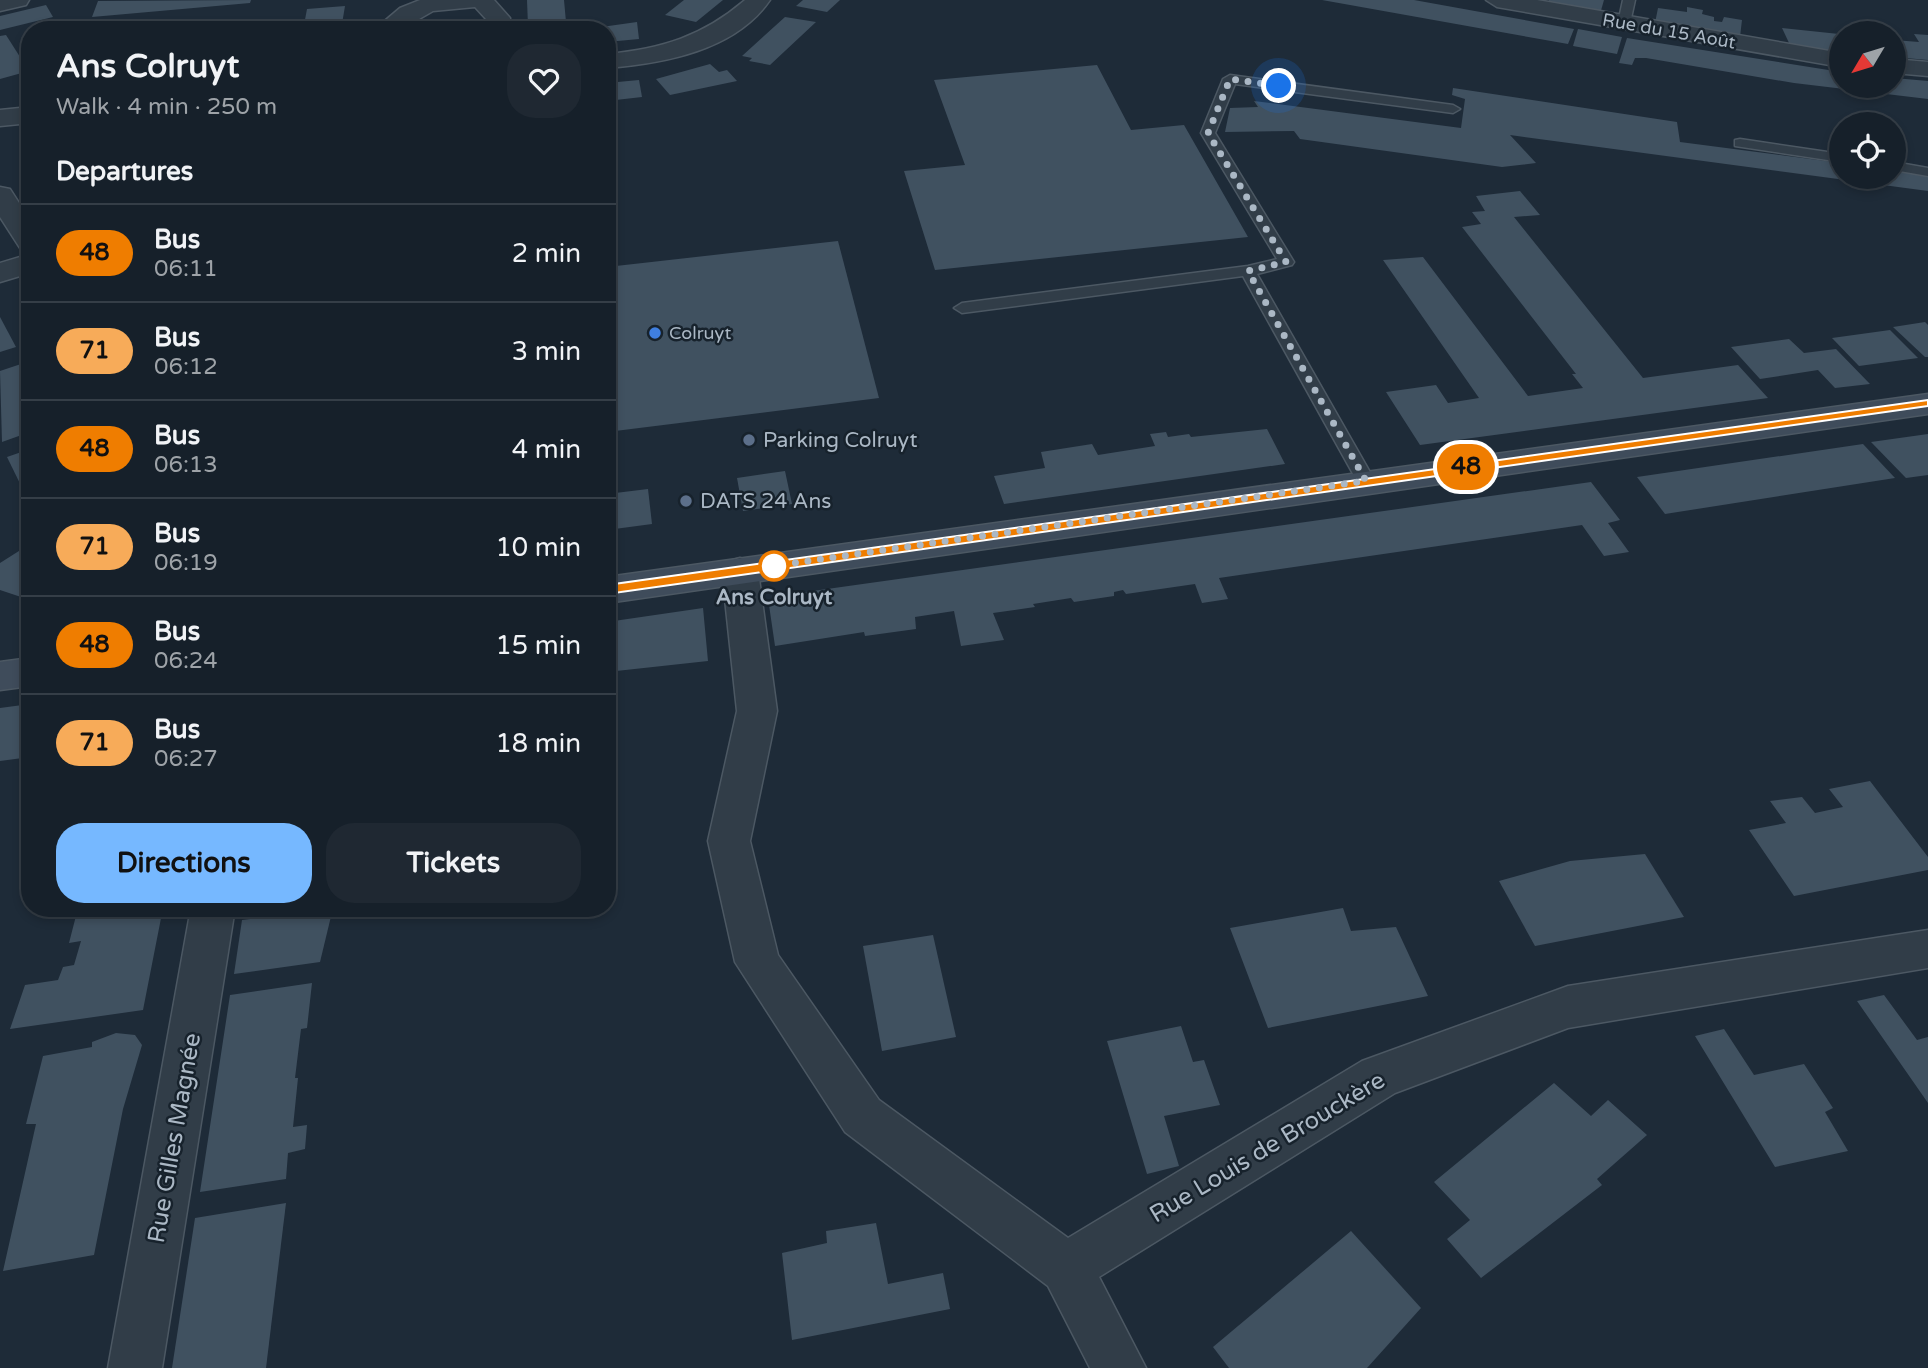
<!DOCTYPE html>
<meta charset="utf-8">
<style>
body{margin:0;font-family:"Varela Round",sans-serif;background:#1f2832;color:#f1f3f6;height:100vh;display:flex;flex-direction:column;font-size:26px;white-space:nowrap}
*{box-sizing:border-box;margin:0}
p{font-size:23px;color:#9ea3a8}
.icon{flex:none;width:38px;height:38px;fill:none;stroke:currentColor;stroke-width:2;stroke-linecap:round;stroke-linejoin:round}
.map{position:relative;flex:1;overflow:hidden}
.sheet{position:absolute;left:21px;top:21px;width:595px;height:896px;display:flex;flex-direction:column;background:#16202a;border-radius:28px;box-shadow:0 4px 10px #0003,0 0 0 2px #353e47}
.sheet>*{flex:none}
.badge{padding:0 14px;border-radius:23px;font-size:24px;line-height:46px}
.needle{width:46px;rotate:232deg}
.controls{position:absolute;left:1829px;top:21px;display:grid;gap:14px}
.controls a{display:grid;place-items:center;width:77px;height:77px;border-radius:50%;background:#16202a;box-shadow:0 4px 10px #0003,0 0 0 2px #353e47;font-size:35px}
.you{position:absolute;width:35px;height:35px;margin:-18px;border:5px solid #fff;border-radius:50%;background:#1a73e8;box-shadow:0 0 0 10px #1a73e833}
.map>.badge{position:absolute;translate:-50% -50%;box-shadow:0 0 0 4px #fff}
h2{padding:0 35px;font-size:26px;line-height:63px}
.round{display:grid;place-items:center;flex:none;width:74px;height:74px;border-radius:28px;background:#1f2832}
.headline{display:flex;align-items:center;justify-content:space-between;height:119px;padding:0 35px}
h1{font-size:33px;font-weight:700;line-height:52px}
.action{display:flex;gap:14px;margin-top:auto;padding:14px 35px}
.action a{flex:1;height:80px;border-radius:28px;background:#76b8ff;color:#111;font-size:28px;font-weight:700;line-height:80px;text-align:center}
.action a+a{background:#1f2832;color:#f1f3f6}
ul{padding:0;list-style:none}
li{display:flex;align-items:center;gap:21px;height:98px;padding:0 35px;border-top:2px solid #353e47}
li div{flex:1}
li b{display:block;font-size:26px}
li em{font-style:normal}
li .badge{min-width:77px;font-weight:700;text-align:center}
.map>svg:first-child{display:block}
.building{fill:#405160}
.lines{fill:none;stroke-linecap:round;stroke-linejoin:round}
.service-casing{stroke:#4c5863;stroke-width:3}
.minor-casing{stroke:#4c5863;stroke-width:3}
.tertiary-casing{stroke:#4c5863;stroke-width:3}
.secondary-casing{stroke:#4c5863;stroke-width:3}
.service{fill:#313d48;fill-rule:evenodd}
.minor{fill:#313d48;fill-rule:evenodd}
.tertiary{fill:#313d48;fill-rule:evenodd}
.secondary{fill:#3f4c5b;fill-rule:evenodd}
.line{fill:#ef7d00;stroke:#fff;stroke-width:2}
.walk{stroke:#abb8c5;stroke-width:7;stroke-dasharray:0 12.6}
.shop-dot{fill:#3f7fe0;stroke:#17222c;stroke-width:2.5}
.service-dot{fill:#5c6f8a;stroke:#17222c;stroke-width:2.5}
.stop-dot{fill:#fff;stroke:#ef7d00;stroke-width:3.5}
.labels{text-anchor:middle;stroke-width:5;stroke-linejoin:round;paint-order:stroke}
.far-street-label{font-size:18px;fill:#abb8c5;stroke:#17222c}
.far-poi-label{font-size:18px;fill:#abb8c5;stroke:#17222c;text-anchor:start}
.poi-label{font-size:21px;fill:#abb8c5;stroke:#17222c;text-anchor:start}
.stop-label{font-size:21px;font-weight:bold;fill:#abb8c5;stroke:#17222c}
.near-street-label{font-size:24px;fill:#abb8c5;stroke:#17222c}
</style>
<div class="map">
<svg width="1928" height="1368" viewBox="0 0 1928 1368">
<rect width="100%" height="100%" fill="#1e2b38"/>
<g class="building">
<polygon points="251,0 250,3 92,17 98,1"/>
<polygon points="527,0 564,0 566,22 528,26"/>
<polygon points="684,0 723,0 696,22 665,15"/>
<polygon points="803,0 840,0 827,12 796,6"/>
<polygon points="1322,0 1414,0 1574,29 1568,44"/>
<polygon points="1549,0 1604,0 1600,14 1547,5"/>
<polygon points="46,5 53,17 0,30 0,16"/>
<polygon points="345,6 341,30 303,30 307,9"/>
<polygon points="1687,7 1703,10 1702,14 1714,17 1714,21 1722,22 1724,17 1742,20 1740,37 1655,23 1658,8 1687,12"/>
<polygon points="785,17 816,22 770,65 749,61 752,58 742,56"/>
<polygon points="637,22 639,39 607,42 607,30 580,30"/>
<polygon points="1782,28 1839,34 1841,52 1790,45"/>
<polygon points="1578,29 1622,37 1617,54 1573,46"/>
<polygon points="1914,34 1928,35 1928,60 1894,57 1894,40 1919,42"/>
<polygon points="6,35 29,71 0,79 0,36"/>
<polygon points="1627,38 1841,72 1841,86 1894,86 1894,78 1928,81 1928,99 1794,83 1646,58 1635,58 1632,65 1619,63"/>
<polygon points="710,64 719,72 727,70 737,81 670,95 656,79"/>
<polygon points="1097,65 1131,130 1184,125 1248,237 935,270 904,171 965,165 934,80"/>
<polygon points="639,80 642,97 607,101 607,83"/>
<polygon points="1453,88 1677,122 1680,142 1841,163 1841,177 1894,177 1894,170 1928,174 1928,191 1510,135 1536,163 1502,167 1300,139 1294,131 1225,132 1230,108 1258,107 1254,101 1461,128 1465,99 1452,95"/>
<polygon points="1520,191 1540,215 1514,217 1643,378 1738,365 1768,398 1420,445 1386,392 1436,385 1448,403 1479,398 1383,260 1423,257 1528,396 1583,388 1572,374 1576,374 1462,227 1481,224 1472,212 1485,211 1476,196"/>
<polygon points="838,241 879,398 607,432 607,267"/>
<polygon points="0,317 16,347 0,352"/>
<polygon points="1925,322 1928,325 1928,357 1925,357 1893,327"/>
<polygon points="1890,330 1918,358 1859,366 1832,338"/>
<polygon points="1789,339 1804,353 1836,349 1870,384 1835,388 1818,370 1760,379 1731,347"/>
<polygon points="24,363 30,374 30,432 2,442 0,371"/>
<polygon points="1267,429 1285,464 1004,504 994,476 1045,468 1041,452 1092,444 1098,455 1155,446 1150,434 1166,432 1168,437 1189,434 1191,437"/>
<polygon points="1928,434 1928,475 1906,478 1871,442"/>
<polygon points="1863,444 1895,478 1665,514 1637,477"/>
<polygon points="30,449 30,504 7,457"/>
<polygon points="785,471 792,504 743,511 737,478"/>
<polygon points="1591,482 1620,520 1608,523 1629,552 1604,556 1582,525 1219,578 1228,599 1202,603 1195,584 1126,594 1123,590 1114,592 1114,596 1074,602 1071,598 1033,604 1035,607 993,613 1004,640 961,646 954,611 915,617 916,629 865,636 864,632 775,646 769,605 777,596"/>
<polygon points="648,489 652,524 607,530 607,494"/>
<polygon points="30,544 30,600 0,590 0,563"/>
<polygon points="703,608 708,661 607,672 607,622"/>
<polygon points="30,704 30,757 0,761 0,708"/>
<polygon points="1870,781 1928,857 1928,870 1794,896 1749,830 1786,823 1770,801 1802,797 1815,813 1843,807 1829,789"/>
<polygon points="1645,854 1684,917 1535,946 1499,881 1570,861"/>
<polygon points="78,908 163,908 143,1010 10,1029 25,985 58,980 63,967 74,965 81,941 69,943"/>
<polygon points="333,908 320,962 234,974 242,920"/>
<polygon points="1343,908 1351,931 1396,927 1428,996 1268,1028 1230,928"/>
<polygon points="933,935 956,1037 882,1051 863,946"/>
<polygon points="312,983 307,1028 301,1029 295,1078 298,1078 293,1127 307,1125 305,1149 288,1153 286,1179 200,1192 230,995"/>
<polygon points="1884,995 1917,1040 1928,1037 1928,1103 1857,1001"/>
<polygon points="1181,1026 1193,1062 1204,1060 1220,1105 1164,1116 1179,1166 1147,1174 1107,1041"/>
<polygon points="1724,1029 1754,1075 1804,1064 1833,1108 1825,1112 1848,1151 1775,1167 1695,1036"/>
<polygon points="116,1033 135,1035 142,1045 123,1109 94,1255 3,1271 36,1124 26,1124 43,1056 92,1047 92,1042"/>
<polygon points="1554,1083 1591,1116 1608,1100 1647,1135 1597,1179 1602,1185 1481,1278 1447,1239 1470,1220 1434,1182"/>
<polygon points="286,1203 266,1368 172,1368 195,1218"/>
<polygon points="876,1223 888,1284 943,1273 950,1309 792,1340 782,1253 827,1243 826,1231"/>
<polygon points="1351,1231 1421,1308 1367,1368 1229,1368 1213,1347"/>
</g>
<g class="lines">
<defs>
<g id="service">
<polygon points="1623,0 1635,0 1630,23 1624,27 1618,23"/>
<polygon points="1230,75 1453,105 1460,109 1453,113 1235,84 1215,133 1294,262 1292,265 1257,274 1375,481 1373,485 1366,487 1357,481 1243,276 962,313 954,308 962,303 1248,266 1277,259 1201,133 1223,79"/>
<polygon points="1740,139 1841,154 1841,162 1735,146 1735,140"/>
<polygon points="1894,162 1928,168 1928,176 1894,170"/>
</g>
<g id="minor">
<polygon points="0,0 29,0 26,5 0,11"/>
<polygon points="420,0 494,0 510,18 510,30 486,30 486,19 475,7 433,11 400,30 374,30 400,8"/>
<path d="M745,0H770C735,51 664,63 607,68V54C662,49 703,36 745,0Z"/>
<polygon points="1486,0 1537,0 1841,53 1841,67 1497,7"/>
<polygon points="1894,59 1928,62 1928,76 1894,73"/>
<polygon points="30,107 30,123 0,126 0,110"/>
<polygon points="30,254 30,273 0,282 0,263"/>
<polygon points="740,558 753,562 758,571 777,711 750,841 778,955 879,1100 1068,1238 1362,1061 1568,986 1928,930 1928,968 1568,1028 1395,1093 1099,1277 1146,1368 1090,1368 1048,1286 845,1132 735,962 708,841 737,711 722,571 727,562"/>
<polygon points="191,908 235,908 162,1368 108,1368"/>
</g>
<polygon id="tertiary" points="0,187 10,189 30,220 30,250 20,248 0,217"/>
<g id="secondary">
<polygon points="1928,394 1928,414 607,603 607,577"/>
<polygon points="30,658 30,686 0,690 0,662"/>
</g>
</defs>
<use href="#service" class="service-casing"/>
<use href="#minor" class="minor-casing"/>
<use href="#tertiary" class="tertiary-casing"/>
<use href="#secondary" class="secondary-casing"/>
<use href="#service" class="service"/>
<use href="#minor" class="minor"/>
<use href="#tertiary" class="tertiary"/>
<use href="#secondary" class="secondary"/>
</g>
<polygon class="line" points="1928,400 1928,406 607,594 601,590 607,585"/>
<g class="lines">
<polyline class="walk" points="774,566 766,567 1366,481 1248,271 1286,262 1208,133 1230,79 1279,86"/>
</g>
<circle class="shop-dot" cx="655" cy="333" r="7"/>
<g class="service-dot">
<circle cx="749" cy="440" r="7"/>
<circle cx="686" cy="501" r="7"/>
</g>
<circle class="stop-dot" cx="774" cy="566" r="14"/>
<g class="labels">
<g class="far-street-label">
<text transform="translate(1669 31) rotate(10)" y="6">Rue du 15 Août</text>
</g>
<g class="far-poi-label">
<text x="669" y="339">Colruyt</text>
</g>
<g class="poi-label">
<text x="763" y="447">Parking Colruyt</text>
<text x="700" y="508">DATS 24 Ans</text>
</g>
<g class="stop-label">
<text x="774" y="604">Ans Colruyt</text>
</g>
<g class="near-street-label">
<text transform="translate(174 1138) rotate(-80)" y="8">Rue Gilles Magnée</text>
<text transform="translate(1267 1147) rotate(-31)" y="8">Rue Louis de Brouckère</text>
</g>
</g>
</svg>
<div class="controls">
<a><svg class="needle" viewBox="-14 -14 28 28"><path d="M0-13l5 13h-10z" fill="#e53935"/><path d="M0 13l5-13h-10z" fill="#9ea3a8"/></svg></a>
<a><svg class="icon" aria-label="locate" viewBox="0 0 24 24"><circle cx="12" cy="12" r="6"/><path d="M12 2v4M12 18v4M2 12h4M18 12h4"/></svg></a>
</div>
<div class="you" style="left:1279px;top:86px"></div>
<b class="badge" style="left:1466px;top:467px;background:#ef7d00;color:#111">48</b>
<section class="sheet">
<div class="headline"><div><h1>Ans Colruyt</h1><p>Walk · 4 min · 250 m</p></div><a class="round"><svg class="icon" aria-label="heart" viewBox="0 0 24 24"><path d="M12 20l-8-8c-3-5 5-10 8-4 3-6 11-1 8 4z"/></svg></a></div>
<h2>Departures</h2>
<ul>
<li><span class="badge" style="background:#ef7d00;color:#111">48</span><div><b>Bus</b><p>06:11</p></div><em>2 min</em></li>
<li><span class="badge" style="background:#f7ab59;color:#111">71</span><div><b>Bus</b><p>06:12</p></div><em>3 min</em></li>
<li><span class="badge" style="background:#ef7d00;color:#111">48</span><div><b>Bus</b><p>06:13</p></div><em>4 min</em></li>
<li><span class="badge" style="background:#f7ab59;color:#111">71</span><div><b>Bus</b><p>06:19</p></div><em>10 min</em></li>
<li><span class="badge" style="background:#ef7d00;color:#111">48</span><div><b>Bus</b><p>06:24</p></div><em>15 min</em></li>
<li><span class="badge" style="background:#f7ab59;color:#111">71</span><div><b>Bus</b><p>06:27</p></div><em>18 min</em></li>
</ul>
<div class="action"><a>Directions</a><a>Tickets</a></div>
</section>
</div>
